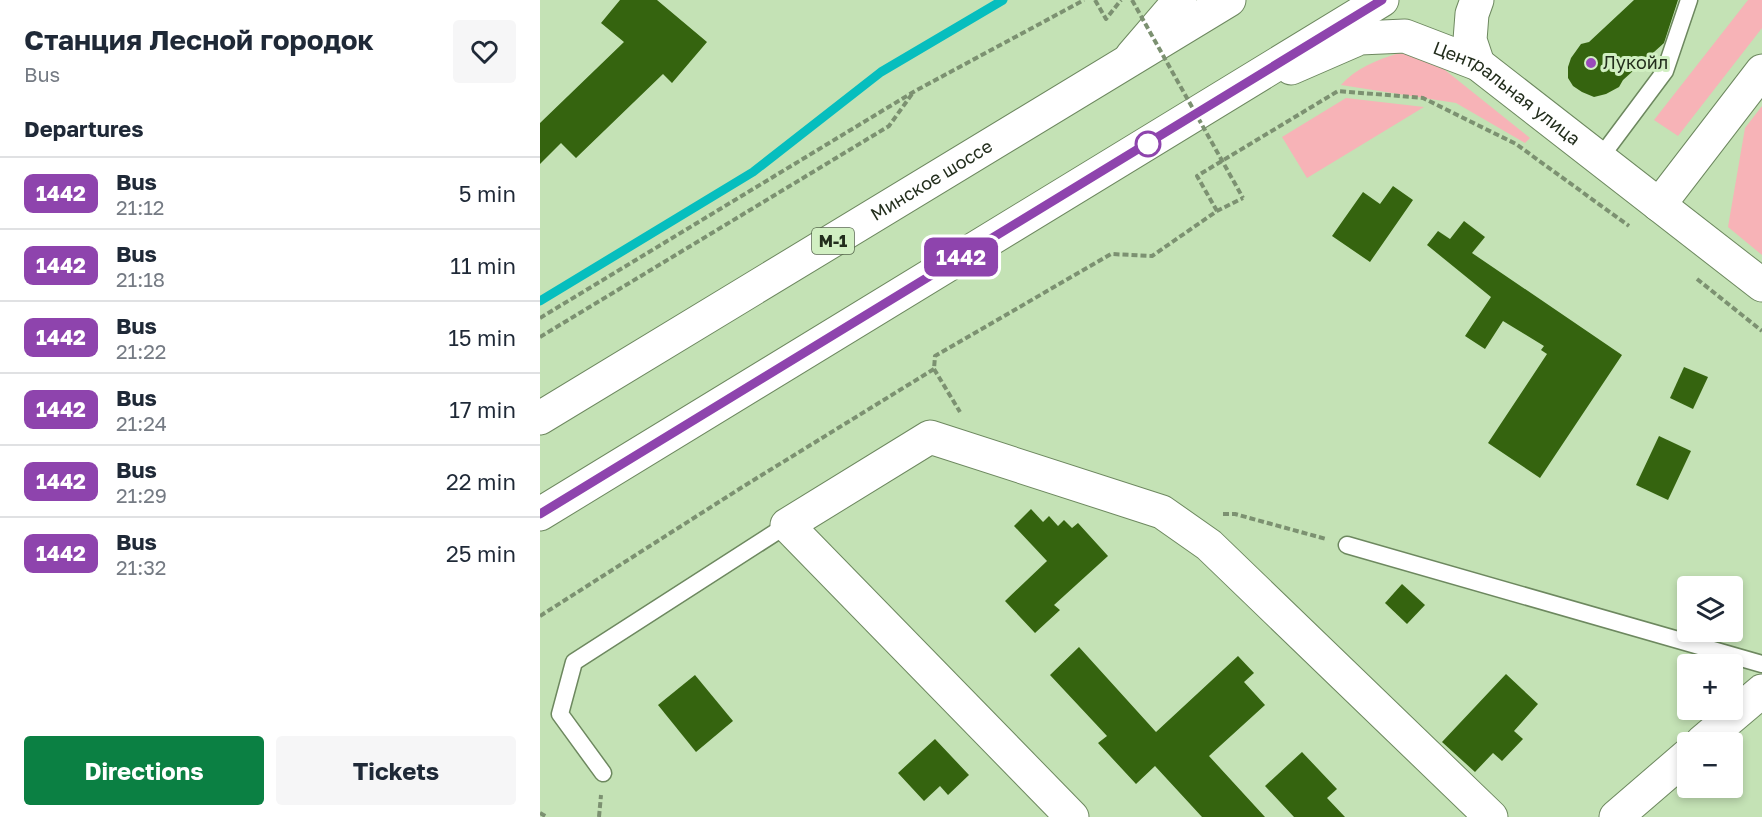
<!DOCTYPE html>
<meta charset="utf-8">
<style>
body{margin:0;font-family:"Golos Text",sans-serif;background:#f6f6f7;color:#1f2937;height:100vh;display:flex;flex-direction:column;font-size:22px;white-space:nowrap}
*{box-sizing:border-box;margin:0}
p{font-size:20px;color:#747a83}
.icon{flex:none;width:33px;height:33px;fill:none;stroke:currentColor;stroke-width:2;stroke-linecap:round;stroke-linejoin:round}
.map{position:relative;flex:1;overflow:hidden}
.details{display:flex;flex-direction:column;background:#fff;width:540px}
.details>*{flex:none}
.badge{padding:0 12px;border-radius:9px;font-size:21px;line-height:39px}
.controls{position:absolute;left:1137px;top:576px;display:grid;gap:12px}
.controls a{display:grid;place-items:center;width:66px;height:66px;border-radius:6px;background:#fff;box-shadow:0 3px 9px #0003;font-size:30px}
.map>.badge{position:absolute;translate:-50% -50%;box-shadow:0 0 0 3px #fff}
h2{padding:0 24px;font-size:22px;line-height:54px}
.round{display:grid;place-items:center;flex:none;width:63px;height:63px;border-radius:6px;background:#f6f6f7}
.headline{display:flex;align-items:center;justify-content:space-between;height:102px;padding:0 24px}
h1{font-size:28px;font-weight:700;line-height:45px}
.primary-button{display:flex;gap:12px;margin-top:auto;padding:12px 24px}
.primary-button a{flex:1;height:69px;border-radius:6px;background:#0b8043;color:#fff;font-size:24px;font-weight:700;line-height:69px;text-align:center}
.primary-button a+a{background:#f6f6f7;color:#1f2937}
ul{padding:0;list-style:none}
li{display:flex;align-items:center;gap:18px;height:72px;padding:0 24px;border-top:2px solid #e0e1e3}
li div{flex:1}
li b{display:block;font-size:22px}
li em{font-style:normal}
li .badge{min-width:66px;font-weight:700;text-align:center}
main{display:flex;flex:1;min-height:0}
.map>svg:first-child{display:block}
.green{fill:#f7b3b7}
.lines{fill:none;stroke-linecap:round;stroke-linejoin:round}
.stream{stroke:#06bebe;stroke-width:9}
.building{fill:#35640f}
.lane-casing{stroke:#6d885f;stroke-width:19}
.street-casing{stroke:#6d885f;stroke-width:35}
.secondary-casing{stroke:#6d885f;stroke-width:35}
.highway-casing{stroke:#6d885f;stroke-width:35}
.path{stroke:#7c9171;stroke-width:4;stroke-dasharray:6 3;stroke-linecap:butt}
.lane{stroke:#fff;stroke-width:16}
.street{stroke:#fff;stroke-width:33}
.secondary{stroke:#fff;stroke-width:33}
.highway{stroke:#fff;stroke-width:33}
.path-bridge{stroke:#7c9171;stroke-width:4;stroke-dasharray:6 3;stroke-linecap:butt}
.line-casing{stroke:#fff;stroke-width:14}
.line{stroke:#8e44ad;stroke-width:9}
.poi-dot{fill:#9a4abb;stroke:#d1efc2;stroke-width:2}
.stop-dot{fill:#fff;stroke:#8e44ad;stroke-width:3}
.labels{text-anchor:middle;stroke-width:6;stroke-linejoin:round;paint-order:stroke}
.shield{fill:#d1efc2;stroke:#57684e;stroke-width:1.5}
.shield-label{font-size:16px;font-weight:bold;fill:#232e1d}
.poi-label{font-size:18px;fill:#232e1d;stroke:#d1efc2;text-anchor:start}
.street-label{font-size:18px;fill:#232e1d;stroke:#d1efc2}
</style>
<main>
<section class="details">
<div class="headline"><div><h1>Станция Лесной городок</h1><p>Bus</p></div><a class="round"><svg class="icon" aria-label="heart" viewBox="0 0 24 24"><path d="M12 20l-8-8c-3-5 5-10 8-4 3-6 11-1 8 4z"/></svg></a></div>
<h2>Departures</h2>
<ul>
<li><span class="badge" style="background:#8e44ad;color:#fff">1442</span><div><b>Bus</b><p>21:12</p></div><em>5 min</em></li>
<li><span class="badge" style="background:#8e44ad;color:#fff">1442</span><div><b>Bus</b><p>21:18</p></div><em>11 min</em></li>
<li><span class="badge" style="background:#8e44ad;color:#fff">1442</span><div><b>Bus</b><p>21:22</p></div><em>15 min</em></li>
<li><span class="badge" style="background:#8e44ad;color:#fff">1442</span><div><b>Bus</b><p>21:24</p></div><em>17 min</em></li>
<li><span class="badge" style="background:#8e44ad;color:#fff">1442</span><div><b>Bus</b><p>21:29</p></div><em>22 min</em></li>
<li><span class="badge" style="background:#8e44ad;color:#fff">1442</span><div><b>Bus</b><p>21:32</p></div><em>25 min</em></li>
</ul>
<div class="primary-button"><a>Directions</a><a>Tickets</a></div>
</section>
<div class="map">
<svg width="1222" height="817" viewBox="0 0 1222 817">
<rect width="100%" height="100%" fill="#c4e2b5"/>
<g class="green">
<polygon points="1208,0 1222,0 1222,28 1138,136 1114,120"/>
<path d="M859,53L882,56L900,66L990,138L985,143L916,103L801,85C816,68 837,60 859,53Z"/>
<polygon points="806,98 884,107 767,178 742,137"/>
<polygon points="1222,106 1222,255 1188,227 1205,128"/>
</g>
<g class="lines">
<polyline class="stream" points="0,301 213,172 341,72 463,0"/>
</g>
<g class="building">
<polygon points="80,0 117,0 167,42 132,83 123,74 36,158 21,143 0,164 0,123 84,42 61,23"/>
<polygon points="1094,0 1138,0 1124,43 1083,80 1079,87 1066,94 1054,97 1042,92 1033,86 1028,78 1028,67 1031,58 1041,44 1049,42"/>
<polygon points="853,186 873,200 830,262 792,236 823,192 840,204"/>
<polygon points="924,221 945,237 932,253 1082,355 1000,478 948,443 1007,354 1001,350 1004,346 963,321 945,349 925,336 951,297 887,245 898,231 910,239"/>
<polygon points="1144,367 1168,377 1153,409 1130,398"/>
<polygon points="1119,436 1151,451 1128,500 1096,485"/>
<polygon points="491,509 503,522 509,516 518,526 524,520 532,528 538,523 568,556 514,605 520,610 495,633 465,601 507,561 474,526"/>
<polygon points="862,584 885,605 867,624 845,603"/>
<polygon points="539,647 616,732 698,656 714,673 704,682 725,705 669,756 725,817 662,817 615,766 596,784 558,743 567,736 510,675"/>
<polygon points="966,674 998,704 974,731 983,739 962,761 953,753 935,772 902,742"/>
<polygon points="155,675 193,721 156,752 118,705"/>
<polygon points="395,739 429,775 408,795 400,786 384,801 358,773"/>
<polygon points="762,752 797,789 787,798 805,817 754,817 725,786"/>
</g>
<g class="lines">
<defs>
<g id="lane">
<polyline points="1060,158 1125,71 1149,0"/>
<polyline points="807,545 1222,664"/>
<polyline points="63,773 20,714 34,662 247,525"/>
</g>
<g id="street">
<polyline points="1119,205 1222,71"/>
<polyline points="1162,742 1222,691"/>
<polyline points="532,817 247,525 390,437 622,512 669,545 951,817"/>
<polyline points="1076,817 1148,755"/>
</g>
<g id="secondary">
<polyline points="937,0 932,14 930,40 938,64"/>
<polyline points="592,56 640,0"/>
<path id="s1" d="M751,68L820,38L865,36L938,64L1222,285"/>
</g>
<g id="highway">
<path id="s2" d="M0,418L689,0"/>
<polyline points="0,514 842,0"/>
</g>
</defs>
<use href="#lane" class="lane-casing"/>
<use href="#street" class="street-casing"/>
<use href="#secondary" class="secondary-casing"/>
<use href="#highway" class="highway-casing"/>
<g class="path">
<polyline points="555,0 566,19 581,0"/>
<polyline points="677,211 657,176 798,91 883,98 976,144 1089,226"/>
<polyline points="1157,279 1222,331"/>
<polyline points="0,318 375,91 544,0"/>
<polyline points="0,337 349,126 372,94"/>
<polyline points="394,369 420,412"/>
<polyline points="683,514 695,514 786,539"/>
<polyline points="0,616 204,486 394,369 395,356 571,254 612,256 677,211 703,198"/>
<polyline points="0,813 7,817"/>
<polyline points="59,817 61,795"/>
</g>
<use href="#lane" class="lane"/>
<use href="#street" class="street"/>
<use href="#secondary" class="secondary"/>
<use href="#highway" class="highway"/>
<polyline class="path-bridge" points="592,0 703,198"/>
</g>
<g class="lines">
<defs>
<polyline id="line" points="0,514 842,0"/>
</defs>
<use href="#line" class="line-casing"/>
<use href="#line" class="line"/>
</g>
<circle class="poi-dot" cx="1051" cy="63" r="6"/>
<circle class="stop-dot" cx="608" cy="144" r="12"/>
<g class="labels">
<rect class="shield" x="272" y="228" width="42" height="26" rx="4.5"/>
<g class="shield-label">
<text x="293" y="247">М-1</text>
</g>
<g class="poi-label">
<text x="1063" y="69">Лукойл</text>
</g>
<g class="street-label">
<text dy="6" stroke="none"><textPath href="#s1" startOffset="238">Центральная улица</textPath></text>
<text dy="6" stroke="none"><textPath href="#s2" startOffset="458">Минское шоссе</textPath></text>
</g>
</g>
</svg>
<div class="controls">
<a><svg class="icon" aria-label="layers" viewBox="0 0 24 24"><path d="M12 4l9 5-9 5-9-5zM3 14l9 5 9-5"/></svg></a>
<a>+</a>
<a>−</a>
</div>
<b class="badge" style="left:421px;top:257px;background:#8e44ad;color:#fff">1442</b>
</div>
</main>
